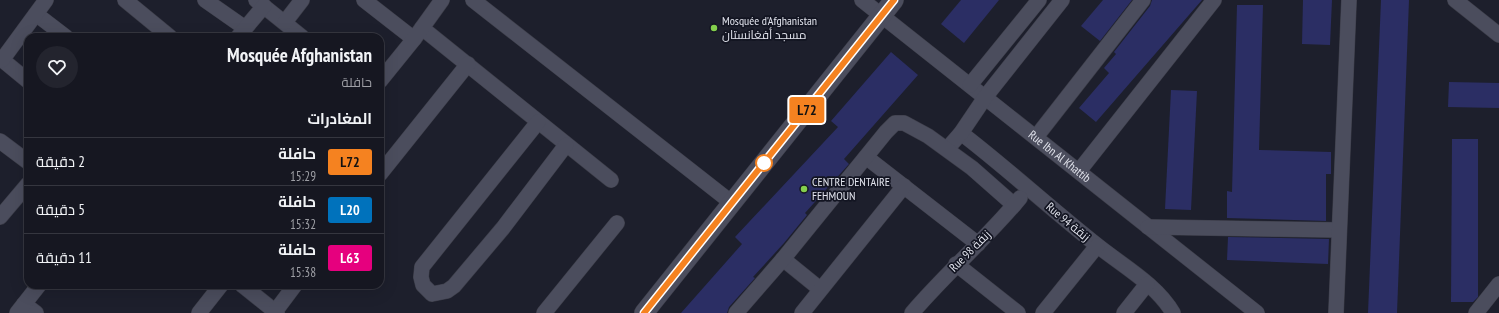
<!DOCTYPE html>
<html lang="ar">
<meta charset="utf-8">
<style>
body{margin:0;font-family:"PT Sans Narrow",Cairo,sans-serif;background:#23242e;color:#f1f3f6;direction:rtl;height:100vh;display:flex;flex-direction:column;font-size:15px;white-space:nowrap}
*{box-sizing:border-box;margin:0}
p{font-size:13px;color:#9e9fa5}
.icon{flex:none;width:22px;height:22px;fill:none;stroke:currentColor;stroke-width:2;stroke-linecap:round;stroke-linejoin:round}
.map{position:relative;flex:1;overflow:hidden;direction:ltr}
.sheet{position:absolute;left:24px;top:33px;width:360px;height:256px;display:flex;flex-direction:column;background:#161721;border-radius:12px;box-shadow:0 4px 16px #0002,0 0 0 1px #35363f;direction:rtl}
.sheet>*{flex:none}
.badge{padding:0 8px;border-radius:3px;font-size:14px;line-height:26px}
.map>.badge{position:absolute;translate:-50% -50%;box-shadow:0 0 0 2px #fff}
h2{padding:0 12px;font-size:15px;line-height:36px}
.round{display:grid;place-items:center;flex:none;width:42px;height:42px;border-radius:21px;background:#23242e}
.overview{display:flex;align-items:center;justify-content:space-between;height:68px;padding:0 12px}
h1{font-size:19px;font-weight:700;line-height:30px}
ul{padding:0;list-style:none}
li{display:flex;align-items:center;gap:12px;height:48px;padding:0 12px;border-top:1px solid #35363f}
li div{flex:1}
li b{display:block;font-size:15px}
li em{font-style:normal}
li .badge{min-width:44px;font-weight:700;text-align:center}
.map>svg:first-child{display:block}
.building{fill:#2b2e64}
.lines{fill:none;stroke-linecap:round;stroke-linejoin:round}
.minor-casing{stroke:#3c3d48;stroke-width:16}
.tertiary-casing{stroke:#3c3d48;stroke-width:20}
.minor{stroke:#4b4d5d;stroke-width:15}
.tertiary{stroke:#4b4d5d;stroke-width:19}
.line-casing{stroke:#fff;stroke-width:9}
.line{stroke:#f58220;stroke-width:6}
.poi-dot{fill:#84cf4d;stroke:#131522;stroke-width:1.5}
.stop-dot{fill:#fff;stroke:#f58220;stroke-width:2}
.labels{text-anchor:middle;stroke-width:3.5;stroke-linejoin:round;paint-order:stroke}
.poi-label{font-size:12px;fill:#e2e4ed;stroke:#131522;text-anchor:start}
.street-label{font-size:12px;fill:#e2e4ed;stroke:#131522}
</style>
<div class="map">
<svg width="1499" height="313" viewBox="0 0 1499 313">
<rect width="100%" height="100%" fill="#1d1f2c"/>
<g class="building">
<polygon points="961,0 999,0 964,43 941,24"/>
<polygon points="1103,0 1132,0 1100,41 1081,26"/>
<polygon points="1152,0 1202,0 1096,122 1079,108 1109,73 1104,68 1116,54 1114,52 1150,6"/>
<polygon points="1303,0 1332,0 1330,45 1302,44"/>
<polygon points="1381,0 1409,0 1397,313 1368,313"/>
<polygon points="1237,5 1263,5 1259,150 1331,152 1331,174 1326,174 1326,221 1227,218 1227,191 1232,192"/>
<polygon points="891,52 918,75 844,159 849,164 805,213 807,215 784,243 753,277 755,278 729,307 727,313 681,313 742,244 735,237 838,127 831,121"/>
<polygon points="1449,82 1499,83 1499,108 1448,107"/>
<polygon points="1171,90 1197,91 1191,210 1165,209"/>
<polygon points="1452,139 1478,139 1478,297 1473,302 1451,302"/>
<polygon points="1228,237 1329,239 1328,264 1227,260"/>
</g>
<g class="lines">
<defs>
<g id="minor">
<polyline points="125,0 170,37"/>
<polyline points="205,0 245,28"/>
<polyline points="256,0 302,37"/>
<polyline points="364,0 414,39"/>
<polyline points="473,0 732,203"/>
<path id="s1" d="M862,0L1257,313"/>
<polyline points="1455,0 1499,35"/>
<polyline points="36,14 66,37"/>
<polyline points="285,22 302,0"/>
<polyline points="422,28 611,180"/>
<polyline points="238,37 264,6"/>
<polyline points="0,58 28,81"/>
<polyline points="2,60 46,0"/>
<polyline points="380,81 414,39 442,0"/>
<polyline points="970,85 1039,0"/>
<polyline points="538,122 422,267 421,277 423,285 432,294 447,291 454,286 503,228 566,145"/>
<path d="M961,133C1008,169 1051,209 1098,246C1123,266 1157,285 1173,313"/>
<polyline points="1036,137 1143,0"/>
<polyline points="0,141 28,162"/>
<polyline points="947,149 961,133 986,96 1062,0"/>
<polyline points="866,157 978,244"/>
<polyline points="1079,171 1214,0"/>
<polyline points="380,174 468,64"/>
<polyline points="0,217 28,184"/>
<polyline points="1148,227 1339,230"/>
<polyline points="783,259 820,289"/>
<polyline points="956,264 1018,313"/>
<polyline points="242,285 277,313"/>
<polyline points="24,304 36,313"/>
<polyline points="17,313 39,285"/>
<polyline points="199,313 221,285"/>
<polyline points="274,313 295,285"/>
<polyline points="544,313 617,223"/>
<polyline points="736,313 783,259 886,132 895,123 904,123 928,136 972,168 1014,205"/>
<polyline points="802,313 904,186"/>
<path d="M912,313C946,273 986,239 1020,198"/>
<polyline points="1043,313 1097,246"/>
<polyline points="1124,313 1147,284"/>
<polyline points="1336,313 1349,0"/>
<polyline points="1476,313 1499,284"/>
</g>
<polyline id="tertiary" points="644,313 894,0"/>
</defs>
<use href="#minor" class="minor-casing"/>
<use href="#tertiary" class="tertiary-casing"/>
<use href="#minor" class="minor"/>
<use href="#tertiary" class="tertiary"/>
</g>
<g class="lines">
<defs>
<polyline id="line" points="644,313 894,0"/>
</defs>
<use href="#line" class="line-casing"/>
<use href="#line" class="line"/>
</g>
<g class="poi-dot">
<circle cx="714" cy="28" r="4"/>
<circle cx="804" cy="189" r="4"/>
</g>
<circle class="stop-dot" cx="764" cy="163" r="8"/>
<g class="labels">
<g class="poi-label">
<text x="722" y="25">Mosquée d'Afghanistan<tspan x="722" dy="14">مسجد أفغانستان</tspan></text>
<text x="812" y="186">CENTRE DENTAIRE<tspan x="812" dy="14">FEHMOUN</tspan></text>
</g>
<g class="street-label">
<text dy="4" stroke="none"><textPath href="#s1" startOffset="252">Rue Ibn Al Khattib</textPath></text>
<text transform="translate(1068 222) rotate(40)" y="4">Rue 94 زنقة</text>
<text transform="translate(970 251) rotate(-45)" y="4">Rue 98 زنقة</text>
</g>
</g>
</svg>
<b class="badge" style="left:807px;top:110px;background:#f58220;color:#111">L72</b>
<section class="sheet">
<div class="overview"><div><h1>Mosquée Afghanistan</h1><p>حافلة</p></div><a class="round"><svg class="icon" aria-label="heart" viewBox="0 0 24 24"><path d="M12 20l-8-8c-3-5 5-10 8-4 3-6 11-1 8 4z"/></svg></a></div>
<h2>المغادرات</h2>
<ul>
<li><span class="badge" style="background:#f58220;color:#111">L72</span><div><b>حافلة</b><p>15:29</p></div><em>2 دقيقة</em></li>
<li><span class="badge" style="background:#0072bc;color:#fff">L20</span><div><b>حافلة</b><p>15:32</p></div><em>5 دقيقة</em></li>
<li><span class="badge" style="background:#e6007e;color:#fff">L63</span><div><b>حافلة</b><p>15:38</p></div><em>11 دقيقة</em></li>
</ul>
</section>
</div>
